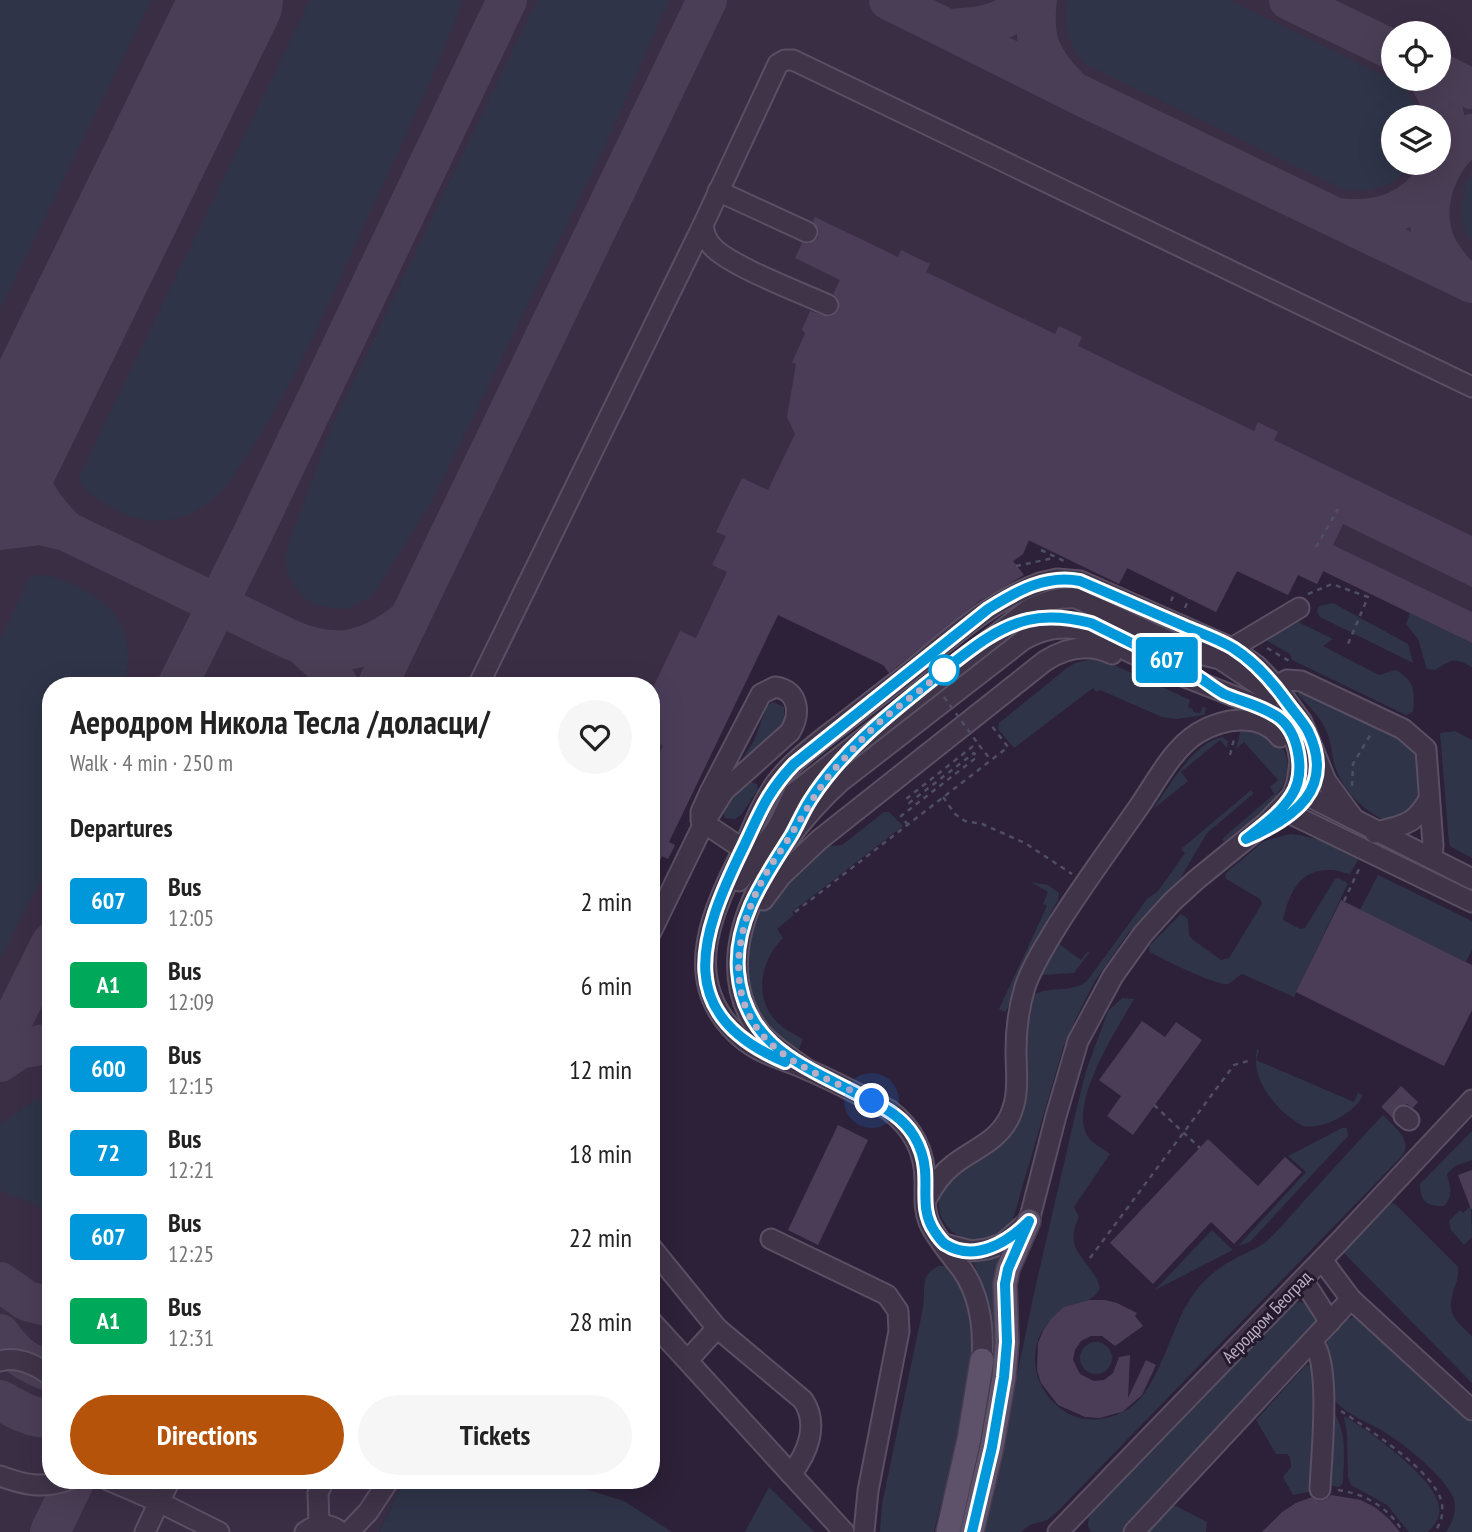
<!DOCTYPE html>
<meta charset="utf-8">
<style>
body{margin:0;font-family:"PT Sans Narrow",sans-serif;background:#f6f6f6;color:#222;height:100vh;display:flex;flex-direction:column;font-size:26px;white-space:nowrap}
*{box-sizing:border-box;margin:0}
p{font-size:23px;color:#767676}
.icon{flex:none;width:38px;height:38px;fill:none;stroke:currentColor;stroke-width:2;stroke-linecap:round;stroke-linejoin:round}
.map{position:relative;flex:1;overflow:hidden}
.drawer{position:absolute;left:42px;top:677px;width:618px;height:812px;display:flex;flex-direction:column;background:#fff;border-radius:28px;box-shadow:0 7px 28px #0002}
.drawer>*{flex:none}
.badge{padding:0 14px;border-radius:5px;font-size:24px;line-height:46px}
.tools{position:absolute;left:1381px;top:21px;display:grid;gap:14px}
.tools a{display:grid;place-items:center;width:70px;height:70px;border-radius:50%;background:#fff;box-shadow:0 7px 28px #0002;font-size:35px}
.you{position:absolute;width:35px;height:35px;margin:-18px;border:5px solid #fff;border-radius:50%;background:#1a73e8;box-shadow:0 0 0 10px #1a73e833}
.map>.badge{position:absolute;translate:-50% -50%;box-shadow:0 0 0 4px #fff}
h2{padding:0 28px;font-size:26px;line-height:63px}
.round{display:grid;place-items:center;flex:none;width:74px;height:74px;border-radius:37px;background:#f6f6f6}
.headline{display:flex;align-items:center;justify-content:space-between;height:119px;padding:0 28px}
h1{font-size:33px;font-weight:700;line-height:52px}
.primary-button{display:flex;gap:14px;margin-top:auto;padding:14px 28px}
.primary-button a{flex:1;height:80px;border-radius:42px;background:#b45309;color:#fff;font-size:28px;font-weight:700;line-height:80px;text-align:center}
.primary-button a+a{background:#f6f6f6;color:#222}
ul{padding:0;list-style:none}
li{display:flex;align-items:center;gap:21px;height:84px;padding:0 28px}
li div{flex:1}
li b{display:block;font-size:26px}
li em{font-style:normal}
li .badge{min-width:77px;font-weight:700;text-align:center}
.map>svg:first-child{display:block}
.airport{fill:#3a2e45;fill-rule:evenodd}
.green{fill:#2f3448}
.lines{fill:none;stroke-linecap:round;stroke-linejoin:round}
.taxiway{stroke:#4a3e56;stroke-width:40}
.runway{stroke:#4a3e56;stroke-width:102}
.building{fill:#4b3d58}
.minor-tunnel{stroke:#493d54;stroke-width:19;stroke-dasharray:19 10;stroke-linecap:butt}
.minor-casing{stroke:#5a4f63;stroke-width:23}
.major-casing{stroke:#453b4f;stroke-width:26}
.path{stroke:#4f4e64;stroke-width:2.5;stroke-dasharray:5 5;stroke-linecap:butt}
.minor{stroke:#3f3448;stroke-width:19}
.major{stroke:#5d5269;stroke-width:23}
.minor-bridge-casing{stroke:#5a4f63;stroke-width:23;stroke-linecap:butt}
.path-bridge{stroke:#4f4e64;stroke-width:2.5;stroke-dasharray:5 5;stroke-linecap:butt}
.minor-bridge{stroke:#3f3448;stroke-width:19}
.line-casing{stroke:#fff;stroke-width:16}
.line{stroke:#0098da;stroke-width:10}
.walk{stroke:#bbafc5;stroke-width:7;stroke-dasharray:0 12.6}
.stop-dot{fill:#fff;stroke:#0098da;stroke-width:3.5}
.labels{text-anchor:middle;stroke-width:6;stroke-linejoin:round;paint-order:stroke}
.street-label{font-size:18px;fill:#bbafc5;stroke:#241a2d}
</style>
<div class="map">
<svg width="1472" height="1532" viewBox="0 0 1472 1532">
<rect width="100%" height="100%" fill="#2c2138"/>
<path class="airport" d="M0,0H1472V643L1324,571L1317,584L1298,575L1288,595L1237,571L1216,612L1128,568L1119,584L1029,541L1023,554L883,665L778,615L669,842L675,845L668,859L662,856L651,879V686H51V1480L404,1481L379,1532H0ZM1393,33H1438V79H1393ZM1393,117H1438V163H1393Z"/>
<g class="green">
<polygon points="0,0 151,0 0,309"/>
<path d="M310,0H463C431,86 390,168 352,252C321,321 290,391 248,454C238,468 229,485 216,497C193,518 159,528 128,515C111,507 85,496 79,477Z"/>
<polygon points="537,0 669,0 605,146 432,501 379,586 370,597 347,609 324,607 312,603 301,595 287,573 285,559 288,545 332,426"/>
<path d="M1067,0H1230L1399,83L1410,94L1420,117H1393V163H1412C1396,187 1371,194 1343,189L1087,65C1068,46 1062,26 1067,0Z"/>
<path d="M1472,173V244C1458,221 1458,197 1472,173Z"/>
<path d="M45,575C103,591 141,621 124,686H51V861L0,959V640L29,579L31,576Z"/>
<polygon points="1333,603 1408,644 1413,663 1320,617 1317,611 1319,606"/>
<path d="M1410,613L1472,643V667C1452,657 1453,659 1435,670L1427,669L1418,639L1406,624Z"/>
<path d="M1294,620L1333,639L1323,646L1379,675L1396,670C1415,681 1415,691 1413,712L1406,715L1292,660L1290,654L1264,639Z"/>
<polygon points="1091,659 1110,663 1190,700 1188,707 1193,709 1193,712 1200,713 1203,706 1206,708 1204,715 1177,719 1162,717 1100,690 1096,692 1093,688 1014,748 998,729 999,723 1067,668 1075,663"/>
<path d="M1301,691L1396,734L1417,753C1420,793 1430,809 1384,820C1361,809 1341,788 1334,763C1332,754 1331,744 1328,735C1323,719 1310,707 1298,695L1299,692Z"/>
<polygon points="773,702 784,707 784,724 739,764 754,741 767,706"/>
<path d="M1241,728C1258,730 1273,733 1283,749C1305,787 1248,821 1224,842L1222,839L1274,794L1270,787L1278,780L1244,742L1236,749Z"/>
<polygon points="1455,731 1472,740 1472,858 1451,847 1449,843 1440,733"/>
<path d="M1222,737L1228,741L1227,748L1220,740L1181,772L1188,781L1153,809C1169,787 1193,743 1222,737Z"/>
<polygon points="751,782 757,784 758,789 742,814 735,819 725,818 723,812 725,805"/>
<path d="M1250,791L1253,792V794L1207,833L1180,879L1129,932L1095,981L1076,1018L1063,1048L1013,1219C1006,1227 998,1236 987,1239C959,1247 929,1219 942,1190C952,1169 980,1158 998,1146L1033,996C1049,984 1069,995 1087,981L1147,899L1158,891L1185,853L1181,849Z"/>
<path d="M884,812H889L903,826L792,912L794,915L777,929L783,938C760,961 752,1000 780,1025C787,1031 796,1035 803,1039L799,1049L785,1045L764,1023L751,1000L745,953L754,922L763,906L820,847L842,845Z"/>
<path d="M1290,834C1314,836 1336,846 1356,857L1358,860L1350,874C1343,873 1335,869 1328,870C1298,870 1289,895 1283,920L1300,929L1305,928L1335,879L1338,878L1348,883L1294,997L1242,974C1238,976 1232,982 1228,984C1219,987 1160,958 1150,952L1149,946L1181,914L1188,919L1189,935L1192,939L1221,960L1229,958L1262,904L1260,899L1226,879L1225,874L1264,841Z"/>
<polygon points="1378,875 1472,921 1472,949 1466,962 1360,910"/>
<polygon points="1031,882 1048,885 1059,893 1058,900 1035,942 1015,997 1005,1012 999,1009 1047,906 1043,904 1048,892"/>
<polygon points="1063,932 1058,943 1081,960 1088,951 1089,953 1074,973 1041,975 1042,970"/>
<path d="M1122,998L1134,999C1118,1028 1067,1104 1088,1137C1092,1143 1104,1149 1110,1154L1074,1207L1079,1217C1061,1253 1092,1258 1100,1288C1091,1309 1050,1305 1038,1340C1032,1360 1035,1378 1047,1395C1067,1422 1098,1426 1127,1410C1160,1391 1171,1322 1195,1292C1204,1280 1217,1268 1231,1261C1242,1254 1258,1249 1268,1240C1281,1228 1292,1214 1304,1201C1330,1172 1356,1144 1383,1115C1394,1127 1412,1138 1403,1155L1057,1512L1047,1520L1030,1525L1021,1532H985L1034,1293L1077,1107L1086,1071L1108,1011Z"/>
<path d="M1257,1049L1259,1050L1256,1060L1354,1102L1358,1093L1363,1095C1355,1113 1323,1130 1303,1126C1277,1112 1250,1080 1257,1049Z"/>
<polygon points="51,1097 51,1212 0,1190 0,1124 35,1100"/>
<polygon points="1342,1128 1347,1128 1348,1136 1250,1242 1238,1246 1306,1172 1288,1156"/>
<path d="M1472,1131V1160L1455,1166L1447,1174C1450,1188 1454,1195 1444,1206C1427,1207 1420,1201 1420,1184Z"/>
<path d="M1389,1203L1395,1204L1458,1267C1459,1275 1457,1281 1454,1289C1446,1314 1454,1319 1472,1336V1383L1342,1251L1383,1205Z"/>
<polygon points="1471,1206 1472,1237 1464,1245 1451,1230 1449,1221 1460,1210 1463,1213"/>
<polygon points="1212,1230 1233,1250 1155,1290"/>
<polygon points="1001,1256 994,1281 998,1328 996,1374 963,1532 955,1532 991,1330 985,1292 973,1261"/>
<path d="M939,1266H945C1009,1327 949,1459 934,1532H880L882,1504L923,1308C926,1288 919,1275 939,1266Z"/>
<polygon points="1300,1302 1307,1304 1317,1318 1315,1330 1123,1532 1091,1532 1088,1526 1089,1513 1289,1305"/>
<path d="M1359,1314L1472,1422V1532H1446C1453,1522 1458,1509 1453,1497C1442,1474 1404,1444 1383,1431C1369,1423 1348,1415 1337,1403C1328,1393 1328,1370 1327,1356C1324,1333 1340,1323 1359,1314Z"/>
<circle cx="1096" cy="1358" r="16"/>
<polygon points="1306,1365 1313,1366 1314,1371 1315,1480 1308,1492 1293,1495 1283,1477 1291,1467 1290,1457 1287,1454 1276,1454 1256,1420"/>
<path d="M1329,1404C1348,1431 1344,1452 1343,1483L1339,1487L1329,1485Z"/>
<path d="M1344,1416C1369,1430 1431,1476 1438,1502C1442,1515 1437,1523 1428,1532H1409L1387,1505L1351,1485L1348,1477L1347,1434Z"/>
<polygon points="404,1481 559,1481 624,1501 672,1532 379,1532"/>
<polygon points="769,1487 814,1532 745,1532"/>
<polygon points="1168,1505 1176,1506 1207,1522 1206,1532 1142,1532"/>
</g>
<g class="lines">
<g class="taxiway">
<polyline points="889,0 1082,96 1472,283"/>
<path d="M1037,0C1032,39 1040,58 1067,86"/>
<polyline points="1289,0 1393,50"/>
<path d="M948,29C984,28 1003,24 1031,0"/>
<polyline points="1438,72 1472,89"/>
<path d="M1429,79C1446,106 1450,132 1442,164"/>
<path d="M1340,218C1380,223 1412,211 1436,178"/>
<path d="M1458,276C1450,267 1441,257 1436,245C1419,206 1437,157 1472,134"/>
<path d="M25,424C23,475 30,495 66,531"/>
<path d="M0,530L41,525L66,531L287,638C335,660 369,652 409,619"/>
<polyline points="304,646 329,669 339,686"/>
<polyline points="177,686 252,535 507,0"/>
<polyline points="377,686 707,0"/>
<polyline points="0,1046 51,943"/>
<polyline points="0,1062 19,1049 51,1043"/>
<polyline points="0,1282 27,1301 51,1307"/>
<path d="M0,1334C15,1355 26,1363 51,1372"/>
<path d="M0,1400C16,1409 32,1419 51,1418"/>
<polyline points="50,1532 75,1480"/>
</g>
<polyline class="runway" points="0,476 232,0"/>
</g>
<g class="building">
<polygon points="815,217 898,257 901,250 930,264 926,272 1055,334 1059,326 1082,337 1078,346 1254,431 1258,422 1278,432 1274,440 1472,536 1472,587 1343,524 1333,545 1472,612 1472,643 1323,571 1317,584 1298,575 1288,595 1237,571 1216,612 1127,568 1119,584 1029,540 1023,554 1013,561 1024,575 978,602 889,673 883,665 778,615 669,842 675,845 668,859 662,856 651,879 651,770 663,746 651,740 651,692 680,631 696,638 727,572 712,565 726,536 716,532 742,478 768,490 795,434 787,417 796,364 792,362 805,334 802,329 810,311 829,317 836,314 839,309 838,298 833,294 840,280 795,258 802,243 809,244 818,238 819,230 813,221"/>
<polygon points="1341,900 1472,965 1472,1010 1444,1066 1296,992"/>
<polygon points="1142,1021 1165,1037 1176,1022 1202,1040 1133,1135 1107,1116 1121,1096 1099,1080"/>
<polygon points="1401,1086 1418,1102 1413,1108 1407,1104 1400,1104 1393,1111 1385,1103"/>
<polygon points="838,1125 868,1140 818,1245 788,1230"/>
<polygon points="1208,1139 1258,1186 1285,1157 1302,1172 1234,1244 1211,1222 1153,1284 1110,1243"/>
<polygon points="1472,1170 1472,1209 1471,1209 1458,1175"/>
<polygon points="1089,1300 1105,1300 1117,1303 1137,1313 1135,1316 1143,1326 1115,1346 1102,1336 1091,1336 1081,1341 1075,1350 1073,1360 1080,1374 1094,1381 1104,1380 1113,1373 1119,1357 1130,1355 1128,1398 1146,1360 1156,1365 1142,1395 1120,1414 1121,1412 1100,1418 1085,1417 1058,1405 1041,1383 1037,1370 1038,1343 1044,1329 1052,1318 1064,1307"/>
<polygon points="1331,1495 1361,1500 1376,1508 1389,1519 1400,1532 1262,1532 1282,1512 1296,1503 1312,1497 1319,1501 1325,1500"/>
</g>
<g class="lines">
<polyline class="minor-tunnel" points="1388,1100 1404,1116"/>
<defs>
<g id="minor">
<polyline points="718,191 807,232"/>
<path d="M703,225C704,233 706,239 711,245C727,265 802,293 828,305"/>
<polyline points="1040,583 1057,579 1080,581 1232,648 1257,666 1276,686 1302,722 1326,781 1354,819"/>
<polyline points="1232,648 1299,608"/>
<polyline points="1195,653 1220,659 1274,695"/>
<path d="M902,678C878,696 854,715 830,733C811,748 790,764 776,783C761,804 753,827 743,850C714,908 680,976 734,1031C757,1055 780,1057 808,1070C836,1082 862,1096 889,1110C914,1129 926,1153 925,1185C925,1198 924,1210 929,1222C937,1240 952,1256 963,1271C981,1298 984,1329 982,1360"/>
<polyline points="478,686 703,225 778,64 785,60 793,60 1472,387"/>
<polyline points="1276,686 1287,680 1301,681 1403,729 1426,749 1433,845 1432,858"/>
<path d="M775,687C799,690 801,714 790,732L724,791L704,823L701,820V812L710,792L761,694Z"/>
<polyline points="1297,783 1308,796 1472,879"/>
<polyline points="1293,815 1472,902"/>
<path d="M1375,833C1401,824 1413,828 1429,799"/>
<polyline points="739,881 778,826 794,793"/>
<path d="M763,900L781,876L819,840L1045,661C1067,647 1089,643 1112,654"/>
<polyline points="651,932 704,823 743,849"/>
<path d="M805,1068C786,1054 765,1042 753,1022C704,941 782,835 840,782L1023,640C1043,629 1061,625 1084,630L1167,670L1257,705L1277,716L1293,734L1298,750L1300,762L1297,783L1292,796L1266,823L1196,880L1172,902L1143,934L1113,976L1078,1041L1056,1116L1029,1221L1002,1244L987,1249L971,1251L944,1244"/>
<polyline points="1404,1116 1409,1120"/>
<path d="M927,1198C934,1185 941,1174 953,1165C973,1149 996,1143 1009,1118C1020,1096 1016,1074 1016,1050C1016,1029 1019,1007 1025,987C1032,966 1045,946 1057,926C1082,886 1111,847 1138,808C1155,784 1172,749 1198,733C1223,718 1260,712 1280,737"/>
<polyline points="771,1239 887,1295 898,1311 899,1331 868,1491 864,1532"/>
<polyline points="651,1247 717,1328"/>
<polyline points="1322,1260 1351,1299 1472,1410"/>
<polyline points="1303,1280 1330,1322"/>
<polyline points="651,1321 844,1532"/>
<path d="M1312,1341C1332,1362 1321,1457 1320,1489"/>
<path d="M688,1360L717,1328L803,1400C819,1424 808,1453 791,1474"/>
<path d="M0,1361C18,1356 36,1365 51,1376"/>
<path d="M0,1476C24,1485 43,1489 68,1480"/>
<polyline points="108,1480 159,1502 170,1480"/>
<polyline points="319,1525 318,1493 324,1480"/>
<polyline points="145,1532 159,1502 219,1532"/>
<path d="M305,1532C317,1523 329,1523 341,1532"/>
<polyline points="349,1532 368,1512 389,1480"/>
<polyline points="1058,1532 1337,1244 1472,1100"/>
<polyline points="1134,1532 1351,1299"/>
</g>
<g id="major">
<polyline points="948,1532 969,1439 982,1360"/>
<polyline points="972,1532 992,1447 1004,1377 1007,1342 1005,1284 1008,1269 1029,1221"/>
</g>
</defs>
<use href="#minor" class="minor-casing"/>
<use href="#major" class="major-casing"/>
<g class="path">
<polyline points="1316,547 1338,509"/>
<polyline points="1041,550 1066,562"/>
<polyline points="1016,566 1054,558"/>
<polyline points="1308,594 1332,584 1368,597 1348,644"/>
<polyline points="1171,601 1175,592"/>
<polyline points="1185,608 1189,598"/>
<polyline points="1267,648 1291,662"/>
<polyline points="979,745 990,759"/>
<polyline points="1230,755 1234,739"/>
<polyline points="1352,786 1353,764 1372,732"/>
<polyline points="943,797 955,814 965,821 982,824 1025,843 1072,874"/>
<polyline points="908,825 901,816 977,757 974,753 909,803 906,799 972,747 973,741"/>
<polyline points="1344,901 1360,867"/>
<polyline points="795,912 1008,747 991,725"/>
<polyline points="1090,1258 1234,1065 1248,1061"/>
<path d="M1341,1411C1370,1430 1419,1462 1437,1491C1445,1504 1444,1521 1434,1532"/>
<path d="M1338,1490C1366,1494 1389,1508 1403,1532"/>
</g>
<use href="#minor" class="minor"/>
<use href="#major" class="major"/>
<defs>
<g id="minor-bridge">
<path d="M902,678C946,643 987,602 1040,583"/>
<path d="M794,793L1029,609C1045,601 1058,597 1076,598L1195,653"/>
</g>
</defs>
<use href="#minor-bridge" class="minor-bridge-casing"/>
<g class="path-bridge">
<polyline points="944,697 979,745"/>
<polyline points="1154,1105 1200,1148"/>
</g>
<use href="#minor-bridge" class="minor-bridge"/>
</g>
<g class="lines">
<defs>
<path id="line" d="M785,1062C673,1015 699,938 742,850C759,815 766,793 794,764L988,609C1017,591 1046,574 1080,581C1115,596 1149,611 1184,626C1200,633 1218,639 1233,648C1255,662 1271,680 1286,701C1293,711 1302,720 1308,731C1336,789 1294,818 1246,839C1262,826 1281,813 1292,795C1306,773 1299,732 1278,717C1260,705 1242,702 1224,694C1213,688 1203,679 1192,673C1159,656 1125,640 1091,623C1071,618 1049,615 1028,620C994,628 966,653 939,674C893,711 843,749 811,799C803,811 798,824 791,836C765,877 734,920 738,971C744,1049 810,1068 869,1100C887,1109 903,1118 914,1136C920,1146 924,1158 925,1170C927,1192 921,1212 935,1232C937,1235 941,1241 945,1244C975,1263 1008,1242 1029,1221L1008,1269L1005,1284L1007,1342L1004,1377L992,1447L972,1532"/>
</defs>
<use href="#line" class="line-casing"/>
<use href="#line" class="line"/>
<path class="walk" d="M872,1101C837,1082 796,1069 767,1040C724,997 736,930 762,881C770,865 781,851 790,836C808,809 818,786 841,762C854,748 867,733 882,720C902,703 925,688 944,670"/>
</g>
<circle class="stop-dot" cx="944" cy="670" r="14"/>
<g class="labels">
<g class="street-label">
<text transform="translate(1267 1317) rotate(-46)" y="6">Аеродром Београд</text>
</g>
</g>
</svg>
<div class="tools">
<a><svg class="icon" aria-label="locate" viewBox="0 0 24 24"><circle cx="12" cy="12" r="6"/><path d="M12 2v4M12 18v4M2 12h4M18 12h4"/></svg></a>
<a><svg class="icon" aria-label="layers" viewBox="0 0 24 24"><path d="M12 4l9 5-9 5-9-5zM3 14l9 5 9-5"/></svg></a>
</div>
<div class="you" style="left:872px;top:1101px"></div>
<b class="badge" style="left:1167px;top:660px;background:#0098da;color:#fff">607</b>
<section class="drawer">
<div class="headline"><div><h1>Аеродром Никола Тесла /доласци/</h1><p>Walk · 4 min · 250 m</p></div><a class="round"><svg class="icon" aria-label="heart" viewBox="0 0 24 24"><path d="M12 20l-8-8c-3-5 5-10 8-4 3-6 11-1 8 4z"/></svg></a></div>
<h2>Departures</h2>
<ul>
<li><span class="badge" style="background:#0098da;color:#fff">607</span><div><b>Bus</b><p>12:05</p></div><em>2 min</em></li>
<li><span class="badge" style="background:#00a859;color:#fff">A1</span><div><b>Bus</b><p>12:09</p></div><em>6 min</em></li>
<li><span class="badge" style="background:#0098da;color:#fff">600</span><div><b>Bus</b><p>12:15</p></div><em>12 min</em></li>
<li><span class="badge" style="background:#0098da;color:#fff">72</span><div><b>Bus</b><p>12:21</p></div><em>18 min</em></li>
<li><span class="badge" style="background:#0098da;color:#fff">607</span><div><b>Bus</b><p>12:25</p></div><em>22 min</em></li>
<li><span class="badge" style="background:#00a859;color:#fff">A1</span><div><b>Bus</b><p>12:31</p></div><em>28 min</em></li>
</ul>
<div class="primary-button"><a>Directions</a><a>Tickets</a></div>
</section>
</div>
